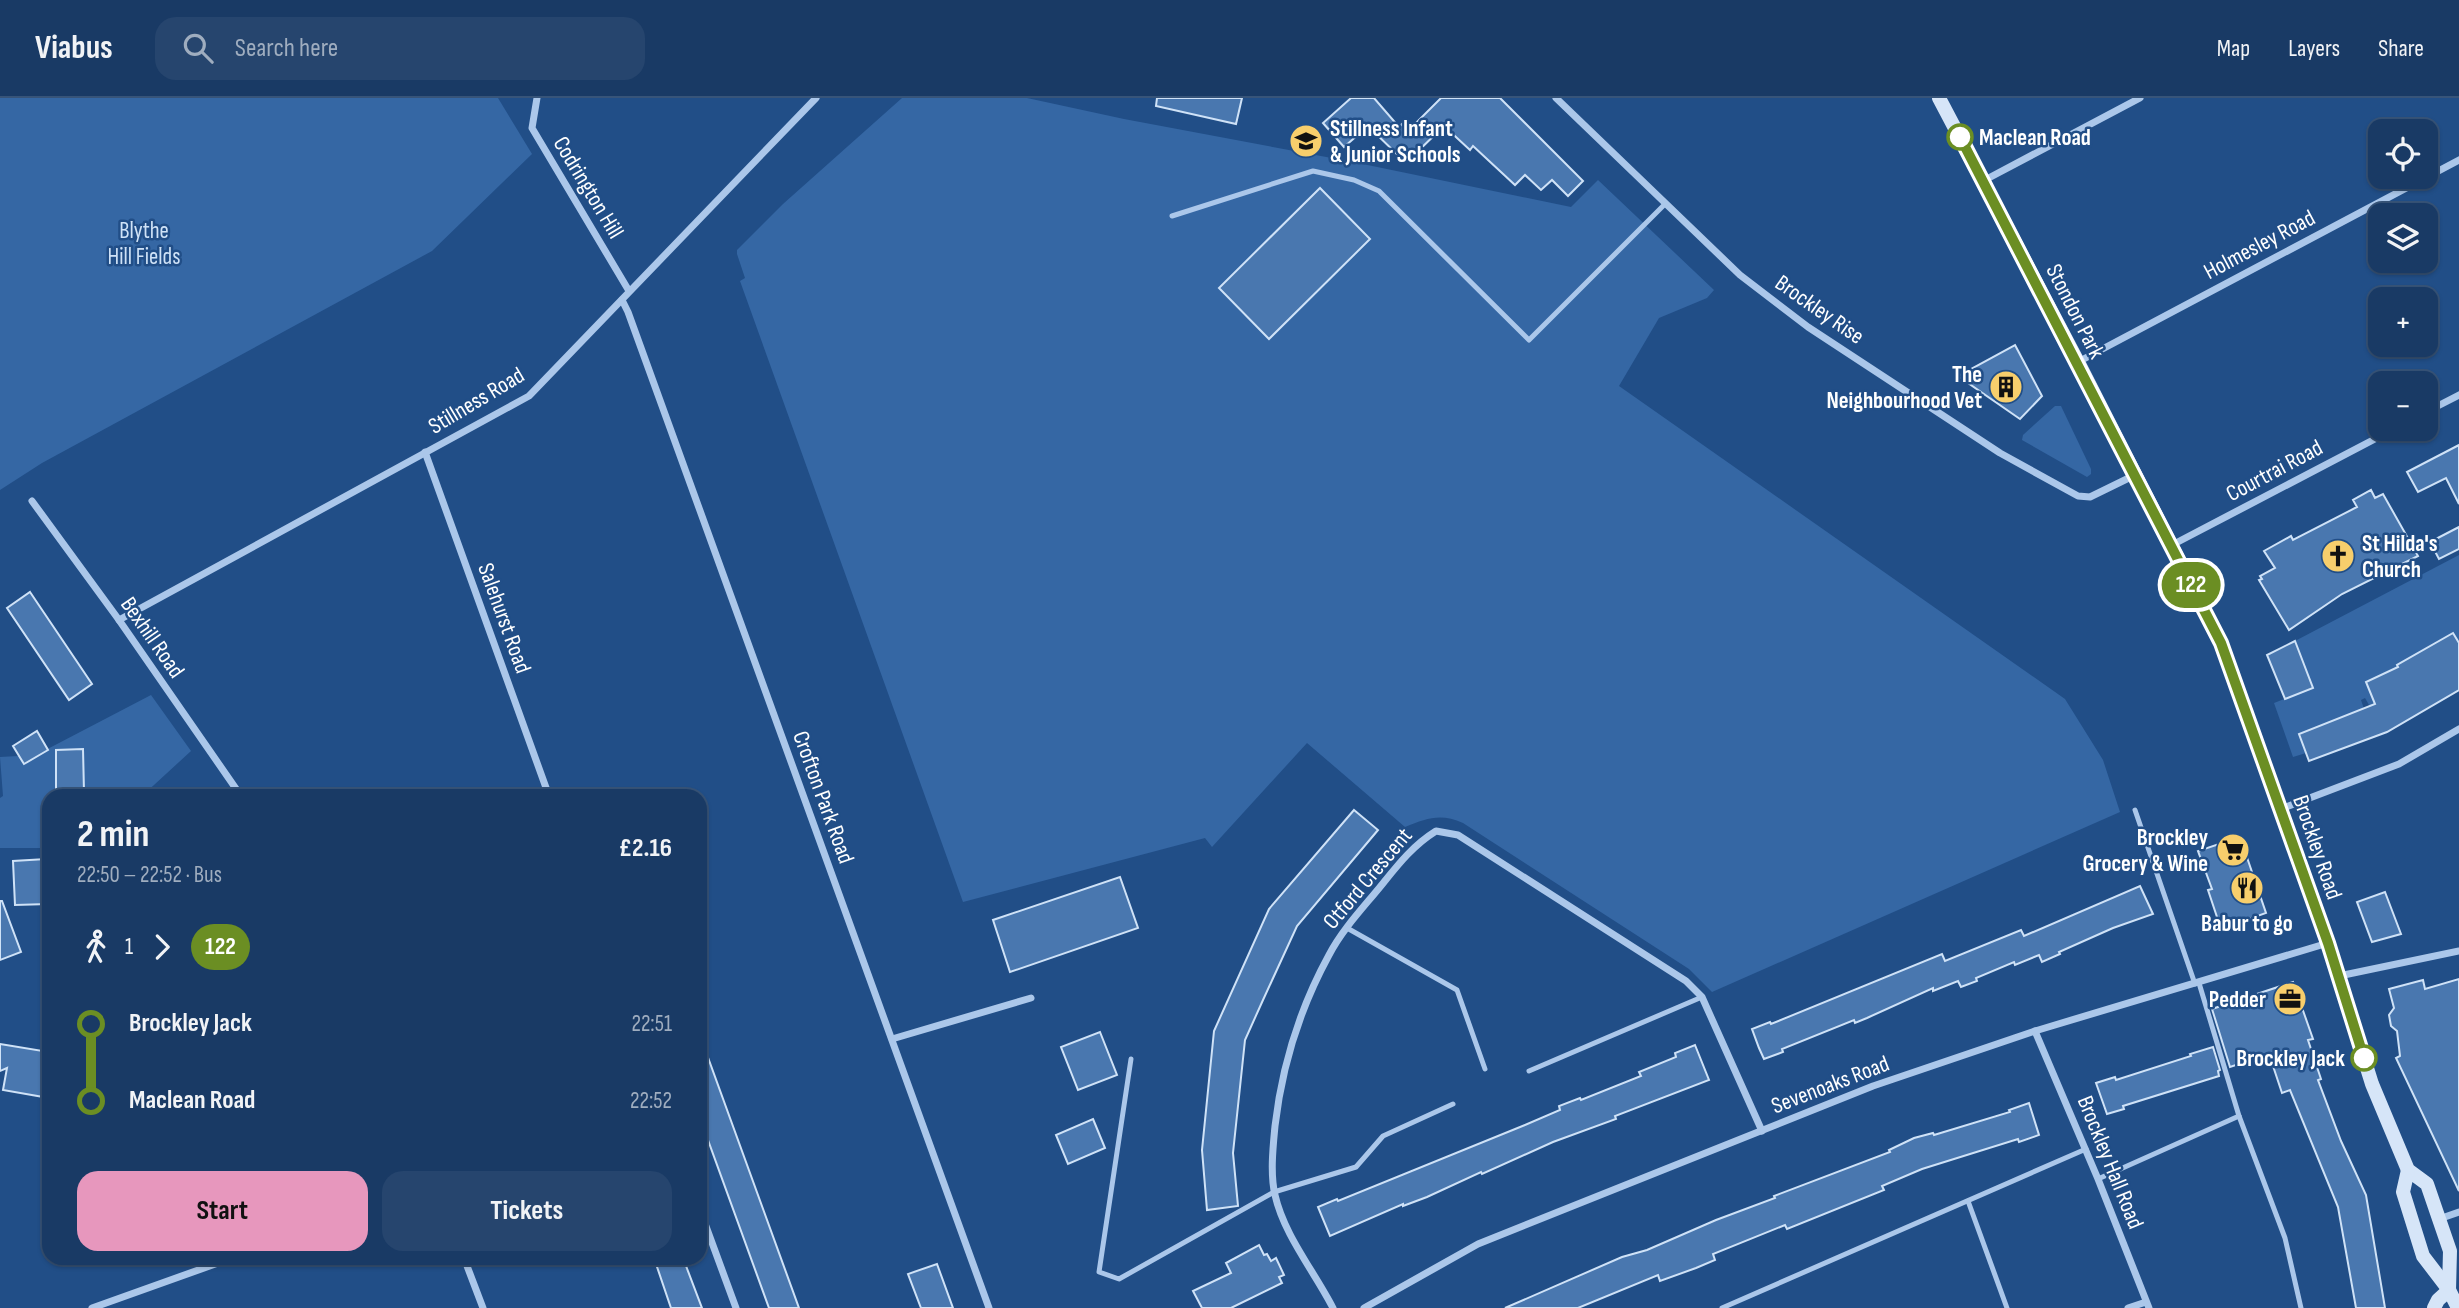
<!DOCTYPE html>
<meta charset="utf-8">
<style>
body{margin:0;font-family:"Sofia Sans Condensed",sans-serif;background:#26456e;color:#f1f3f6;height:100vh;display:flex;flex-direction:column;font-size:26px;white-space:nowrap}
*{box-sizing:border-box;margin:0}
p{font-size:23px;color:#9fadbf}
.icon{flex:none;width:38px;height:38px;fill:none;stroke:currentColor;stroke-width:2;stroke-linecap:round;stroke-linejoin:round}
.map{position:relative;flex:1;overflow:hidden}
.side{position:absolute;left:42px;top:691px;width:665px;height:476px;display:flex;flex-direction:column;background:#193a65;border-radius:21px;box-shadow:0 2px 5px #0004,0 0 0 2px #375479}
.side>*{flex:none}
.badge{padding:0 14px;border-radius:23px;font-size:24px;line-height:46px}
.controls{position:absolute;left:2368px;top:21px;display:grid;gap:14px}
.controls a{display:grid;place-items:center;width:70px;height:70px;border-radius:14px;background:#193a65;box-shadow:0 2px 5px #0004,0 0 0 2px #375479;font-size:35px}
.map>.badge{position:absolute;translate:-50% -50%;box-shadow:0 0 0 4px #fff}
.legs{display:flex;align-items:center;gap:10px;height:77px;padding:0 35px;font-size:23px}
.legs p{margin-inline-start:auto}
.overview{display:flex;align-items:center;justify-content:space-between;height:119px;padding:0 35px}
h1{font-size:38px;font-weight:700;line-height:52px}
.button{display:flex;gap:14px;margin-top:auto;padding:14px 35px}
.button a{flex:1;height:80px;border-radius:21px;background:#e797bd;color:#111;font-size:28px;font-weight:700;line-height:80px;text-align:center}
.button a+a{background:#26456e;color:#f1f3f6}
ul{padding:0 35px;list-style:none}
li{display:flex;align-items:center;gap:24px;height:77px;font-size:26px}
li i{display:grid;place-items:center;width:10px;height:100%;margin:0 9px;background:currentColor}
li i::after{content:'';width:18px;height:18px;margin:-9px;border:5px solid;border-radius:50%;background:#193a65}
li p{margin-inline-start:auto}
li:first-child i{background:linear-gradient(#0000 50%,currentColor 0)}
li:last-child i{background:linear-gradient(currentColor 50%,#0000 0)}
header{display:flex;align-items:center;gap:42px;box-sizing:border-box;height:98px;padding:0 35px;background:#193a65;border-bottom:2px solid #375479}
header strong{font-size:33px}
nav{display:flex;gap:38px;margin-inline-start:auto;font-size:24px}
.search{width:490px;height:63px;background:#26456e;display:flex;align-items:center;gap:18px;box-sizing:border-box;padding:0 24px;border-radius:21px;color:#9fadbf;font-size:26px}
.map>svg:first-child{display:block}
.green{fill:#3567a4}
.building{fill:#4977af;stroke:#cfe2f7;stroke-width:2}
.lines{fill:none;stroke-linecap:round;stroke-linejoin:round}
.lane{stroke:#abc7ea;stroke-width:5}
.street{stroke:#abc7ea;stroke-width:7}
.secondary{stroke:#d6e5f8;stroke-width:14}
.line-1-casing{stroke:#fff;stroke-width:16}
.line-1{stroke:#6b8e23;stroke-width:10}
.stop-1-dot{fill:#fff;stroke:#6b8e23;stroke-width:3.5}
.labels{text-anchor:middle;stroke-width:5;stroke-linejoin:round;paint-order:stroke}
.poi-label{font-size:23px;font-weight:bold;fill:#fff;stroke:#214e87;text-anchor:end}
.stop-label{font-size:23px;font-weight:bold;fill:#fff;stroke:#214e87;text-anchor:start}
.street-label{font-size:23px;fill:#fff;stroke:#214e87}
.park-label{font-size:23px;fill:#cfe2f7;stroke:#214e87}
</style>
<header>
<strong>Viabus</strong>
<div class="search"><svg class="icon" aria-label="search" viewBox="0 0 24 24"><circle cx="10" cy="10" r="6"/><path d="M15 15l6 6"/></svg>Search here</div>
<nav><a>Map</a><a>Layers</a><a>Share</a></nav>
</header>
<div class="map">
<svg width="2459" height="1210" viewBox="0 0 2459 1210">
<rect width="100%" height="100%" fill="#214e87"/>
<g class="green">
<polygon points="0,0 498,0 532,56 432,153 42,365 0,392"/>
<path d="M902,0H1027L1124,21L1353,64L1571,109L1598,82L1714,192L1707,200L1659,220L1619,288L2065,601L2103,662L2120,714L1712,894L1689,871L1463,725C1441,715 1427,720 1405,729L1307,645L1212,749L1205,740L963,804L740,183L745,180L737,156V152L783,106Z"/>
<polygon points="2055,308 2061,308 2091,371 2091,376 2087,379 2022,342 2023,337"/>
<polygon points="2459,457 2459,545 2453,535 2397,567 2408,590 2372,612 2365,600 2361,602 2364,611 2299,636 2306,655 2293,659 2274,605 2313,590 2295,543"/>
<polygon points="151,597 191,653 142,698 49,698 49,750 0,750 0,700 3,698 0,659 36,657"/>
</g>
<g class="building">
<polygon points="1157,0 1242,0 1236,26 1156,8"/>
<polygon points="1351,0 1374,0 1399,29 1406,22 1412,29 1441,0 1500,0 1583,83 1568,98 1552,82 1541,92 1525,77 1515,87 1473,48 1470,52 1444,28 1414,57 1409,52 1401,60 1368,28 1344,49 1323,25"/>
<polygon points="1320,90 1370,141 1269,241 1219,190"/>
<polygon points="2015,247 2042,298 2020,321 1958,278"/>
<polygon points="2459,347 2459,406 2446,380 2418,394 2407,374"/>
<polygon points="2371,392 2375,400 2383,396 2418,458 2342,496 2289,532 2259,482 2262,481 2260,478 2275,470 2264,453 2291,438 2293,442 2357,409 2353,402"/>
<polygon points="2459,429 2459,451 2439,461 2430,444"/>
<polygon points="30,494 92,586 69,602 7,510"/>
<polygon points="2453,535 2459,545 2459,592 2387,634 2309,663 2299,636 2375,606 2366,584 2398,569 2397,567"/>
<polygon points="2295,543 2313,590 2285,601 2267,557"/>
<polygon points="37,633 48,652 24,666 13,648"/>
<polygon points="83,651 84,694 56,695 56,652"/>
<polygon points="1354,712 1378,732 1297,828 1263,902 1245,942 1233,1055 1238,1108 1207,1112 1202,1052 1214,933 1269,811"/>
<polygon points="2240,739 2266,815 2221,831 2208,792 2212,791 2198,753"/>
<polygon points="46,761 48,806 15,807 13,763"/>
<polygon points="1120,779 1138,830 1010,874 993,822"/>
<polygon points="2140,788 2153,816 2113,830 2059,854 2060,856 2042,864 2039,857 2015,867 2014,864 1976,880 1977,883 1961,889 1958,883 1933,893 1933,890 1867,920 1855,925 1854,922 1782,951 1783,954 1764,961 1759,950 1752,931 1770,924 1771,926 1942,856 1945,863 2021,832 2024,838"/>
<polygon points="2385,794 2401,836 2372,844 2357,804"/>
<polygon points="0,803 2,803 21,854 0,862"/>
<polygon points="2459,881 2459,1093 2396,960 2400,958 2397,933 2391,928 2389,917 2394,910 2389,891 2423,882 2425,891"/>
<polygon points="2293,884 2313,941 2308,942 2321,981 2318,982 2341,1043 2366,1097 2385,1210 2356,1210 2338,1109 2290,992 2282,995 2269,956 2230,969 2212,911"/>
<polygon points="1100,934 1117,977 1078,992 1061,949"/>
<polygon points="700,943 702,943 799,1210 769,1210 700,1020"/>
<polygon points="0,946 49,954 49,1000 3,992 7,970 0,973"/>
<polygon points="1695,947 1709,982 1615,1018 1616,1021 1553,1044 1482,1076 1481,1074 1427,1099 1403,1108 1403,1106 1330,1138 1318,1109 1337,1101 1338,1103 1525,1027 1560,1012 1559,1008 1580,1000 1581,1002 1641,978 1639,974 1676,959 1675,955"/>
<polygon points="2213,949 2220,972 2218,973 2219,978 2123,1008 2124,1011 2107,1016 2096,985 2115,979 2116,982 2191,958 2190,956"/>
<polygon points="2029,1005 2039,1037 2019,1044 2018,1041 1922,1071 1882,1088 1884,1092 1787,1131 1785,1127 1713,1156 1715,1162 1696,1170 1660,1183 1658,1177 1578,1210 1505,1210 1622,1159 1647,1152 1716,1122 1775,1100 1774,1098 1890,1054 1889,1052 1914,1040 1933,1035 1934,1037 2010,1014 2009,1012"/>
<polygon points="1093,1021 1105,1050 1068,1066 1056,1037"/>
<polygon points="1259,1147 1264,1157 1267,1156 1271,1163 1276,1160 1284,1177 1279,1179 1282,1185 1231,1210 1202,1210 1193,1193 1231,1175 1226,1165"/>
<polygon points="654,1160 683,1160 702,1210 671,1210"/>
<polygon points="937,1166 953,1210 921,1210 908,1176"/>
</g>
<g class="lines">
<g class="lane">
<polyline points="1172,118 1313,73 1354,82 1379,93 1529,242 1665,106"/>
<polyline points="2135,712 2195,886"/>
<polyline points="1347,830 1457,892 1485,971"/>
<polyline points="2199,885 2239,1018 2285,1140 2301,1210"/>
<polyline points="1131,961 1099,1174 1119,1181 1274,1094 1356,1069 1383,1038 1453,1006"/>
<polyline points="1529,973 1702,899"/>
<polyline points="2098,1081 2239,1018"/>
<polyline points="1968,1103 2007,1210"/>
<polyline points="1722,1210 2086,1051"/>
</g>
<g class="street">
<polyline points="537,0 532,30 629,193"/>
<polyline points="1556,0 1740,177 1808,229 2000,355 2078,398 2090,399 2135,377"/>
<polyline points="1983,83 2140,0"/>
<polyline points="622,202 628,214 989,1210"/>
<polyline points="2078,264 2459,62"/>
<polyline points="2426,314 2459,297"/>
<polyline points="425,354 549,698"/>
<polyline points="32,403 119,522 241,698"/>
<polyline points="2172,447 2394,331"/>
<polyline points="119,522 529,298 816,0"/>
<polyline points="2281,711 2399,666 2459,631"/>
<polyline points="2339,878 2459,853"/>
<polyline points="2035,933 2098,1081 2149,1210"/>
<polyline points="892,941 1031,900"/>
<polyline points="700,1112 736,1210"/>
<polyline points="2439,1121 2459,1114"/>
<polyline points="464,1160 483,1210"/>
<polyline points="92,1210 232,1160"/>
<path d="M1333,1210C1314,1173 1284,1137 1275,1097C1270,1076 1273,1049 1275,1028C1282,968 1300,910 1329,857C1342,832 1362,811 1380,789C1397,768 1412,748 1436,733L1458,737L1686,883L1702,899L1762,1033"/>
<polyline points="1364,1210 1478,1146 1873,988 2035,933 2328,845"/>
<polyline points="2128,1210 2146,1204"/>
</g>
<g class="secondary">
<polyline points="1939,0 2078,264 2221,545 2328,845 2372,986 2408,1072 2427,1086 2450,1153 2449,1192"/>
<polyline points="2408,1072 2403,1094 2423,1158 2449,1192 2458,1210"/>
<polyline points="2434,1210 2438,1202 2449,1192"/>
</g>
</g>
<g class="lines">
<defs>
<polyline id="line-1" points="1960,39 2221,545 2328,845 2364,960"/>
</defs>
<use href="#line-1" class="line-1-casing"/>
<use href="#line-1" class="line-1"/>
</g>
<defs>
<symbol id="school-disc" viewBox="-11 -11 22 22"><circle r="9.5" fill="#f7ce6c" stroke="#214e87"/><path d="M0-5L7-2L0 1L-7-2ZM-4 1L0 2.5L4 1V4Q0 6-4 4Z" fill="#111"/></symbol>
<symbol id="building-disc" viewBox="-11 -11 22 22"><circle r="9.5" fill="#f7ce6c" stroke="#214e87"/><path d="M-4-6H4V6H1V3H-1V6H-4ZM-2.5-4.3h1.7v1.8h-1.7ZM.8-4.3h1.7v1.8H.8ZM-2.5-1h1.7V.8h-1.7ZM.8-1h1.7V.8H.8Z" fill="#111"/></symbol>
<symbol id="church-disc" viewBox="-11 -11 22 22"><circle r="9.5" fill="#f7ce6c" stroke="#214e87"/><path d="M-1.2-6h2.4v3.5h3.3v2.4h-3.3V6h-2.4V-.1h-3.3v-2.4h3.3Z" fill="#111"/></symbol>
<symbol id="supermarket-disc" viewBox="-11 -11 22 22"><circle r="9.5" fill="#f7ce6c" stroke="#214e87"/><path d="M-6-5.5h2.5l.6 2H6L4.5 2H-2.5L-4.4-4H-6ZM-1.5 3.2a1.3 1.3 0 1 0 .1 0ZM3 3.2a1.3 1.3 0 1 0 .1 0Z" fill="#111"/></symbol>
<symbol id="restaurant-disc" viewBox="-11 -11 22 22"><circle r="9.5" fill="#f7ce6c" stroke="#214e87"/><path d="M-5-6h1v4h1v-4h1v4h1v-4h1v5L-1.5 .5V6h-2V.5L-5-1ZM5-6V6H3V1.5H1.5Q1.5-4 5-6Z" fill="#111"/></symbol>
<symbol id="office-disc" viewBox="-11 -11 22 22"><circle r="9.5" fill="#f7ce6c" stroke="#214e87"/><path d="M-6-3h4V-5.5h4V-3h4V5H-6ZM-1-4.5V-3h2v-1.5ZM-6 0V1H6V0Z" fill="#111"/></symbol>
</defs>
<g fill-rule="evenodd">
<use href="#school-disc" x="1287" y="24" width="38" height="38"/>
<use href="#building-disc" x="1987" y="270" width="38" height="38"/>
<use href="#church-disc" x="2319" y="439" width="38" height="38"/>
<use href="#supermarket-disc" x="2214" y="733" width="38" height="38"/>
<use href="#restaurant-disc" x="2228" y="771" width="38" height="38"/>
<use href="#office-disc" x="2271" y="882" width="38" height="38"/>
</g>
<g class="stop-1-dot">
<circle cx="1960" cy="39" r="12"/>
<circle cx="2364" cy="960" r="12"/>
</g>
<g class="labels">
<g class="poi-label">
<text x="1330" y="38" text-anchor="start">Stillness Infant<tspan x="1330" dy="26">&amp; Junior Schools</tspan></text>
<text x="1982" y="284">The<tspan x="1982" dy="26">Neighbourhood Vet</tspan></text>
<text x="2362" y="453" text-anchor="start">St Hilda's<tspan x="2362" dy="26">Church</tspan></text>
<text x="2208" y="747">Brockley<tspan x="2208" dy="26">Grocery &amp; Wine</tspan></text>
<text x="2247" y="833" text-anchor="middle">Babur to go</text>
<text x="2266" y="909">Pedder</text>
</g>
<g class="stop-label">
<text x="1979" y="47">Maclean Road</text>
<text x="2345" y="968" text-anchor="end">Brockley Jack</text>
</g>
<g class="street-label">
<text transform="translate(589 89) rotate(59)" y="8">Codrington Hill</text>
<text transform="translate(2259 146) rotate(-28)" y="8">Holmesley Road</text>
<text transform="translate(1820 211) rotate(35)" y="8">Brockley Rise</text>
<text transform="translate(2076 213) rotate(63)" y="8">Stondon Park</text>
<text transform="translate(476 302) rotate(-31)" y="8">Stillness Road</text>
<text transform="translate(2274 372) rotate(-28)" y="8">Courtrai Road</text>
<text transform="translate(505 520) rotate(70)" y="8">Salehurst Road</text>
<text transform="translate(153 539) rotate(55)" y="8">Bexhill Road</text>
<text transform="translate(824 699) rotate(70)" y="8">Crofton Park Road</text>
<text transform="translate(2318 749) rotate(71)" y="8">Brockley Road</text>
<text transform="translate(1367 780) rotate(-50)" y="8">Otford Crescent</text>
<text transform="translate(1830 986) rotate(-21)" y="8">Sevenoaks Road</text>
<text transform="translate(2111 1064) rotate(68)" y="8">Brockley Hall Road</text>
</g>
<g class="park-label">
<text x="144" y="140">Blythe<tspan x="144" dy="26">Hill Fields</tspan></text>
</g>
</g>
</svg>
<div class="controls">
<a><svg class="icon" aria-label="locate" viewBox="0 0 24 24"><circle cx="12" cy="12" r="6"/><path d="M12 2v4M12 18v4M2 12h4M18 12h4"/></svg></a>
<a><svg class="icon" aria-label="layers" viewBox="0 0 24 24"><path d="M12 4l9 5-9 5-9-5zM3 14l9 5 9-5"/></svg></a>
<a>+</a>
<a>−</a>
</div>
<b class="badge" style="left:2191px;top:487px;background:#6b8e23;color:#fff">122</b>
<section class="side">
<div class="overview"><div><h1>2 min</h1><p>22:50 – 22:52 · Bus</p></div><b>£2.16</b></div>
<div class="legs"><svg class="icon" aria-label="walk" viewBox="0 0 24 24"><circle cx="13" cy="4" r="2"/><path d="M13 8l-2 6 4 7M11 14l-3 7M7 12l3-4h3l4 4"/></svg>1<svg class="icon" aria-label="forward" viewBox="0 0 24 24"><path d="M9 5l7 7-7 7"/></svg><b class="badge" style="background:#6b8e23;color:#fff">122</b></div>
<ul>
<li><i style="color:#6b8e23"></i><b>Brockley Jack</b><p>22:51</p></li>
<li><i style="color:#6b8e23"></i><b>Maclean Road</b><p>22:52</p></li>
</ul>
<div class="button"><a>Start</a><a>Tickets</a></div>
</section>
</div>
